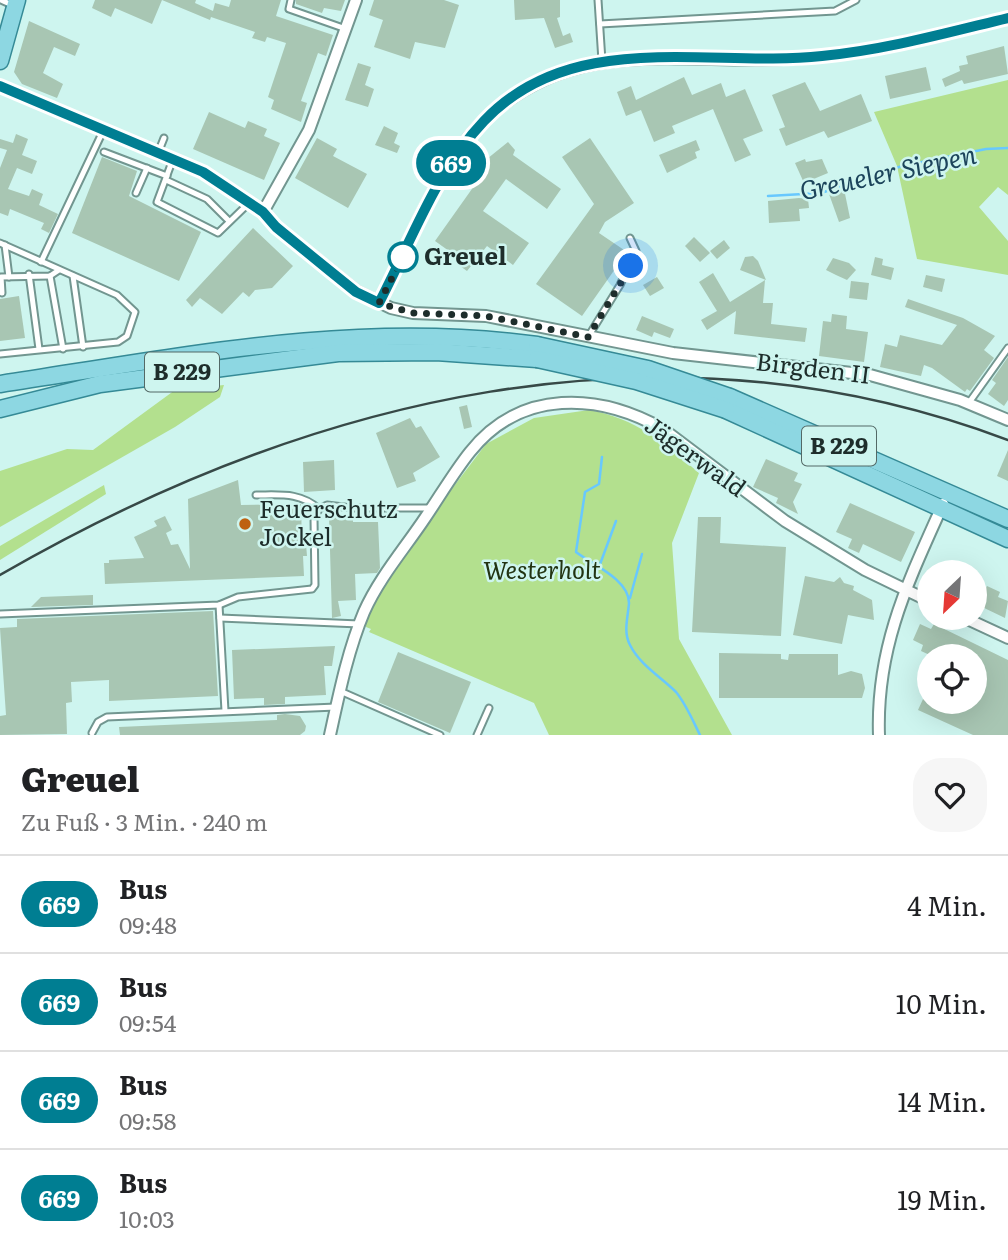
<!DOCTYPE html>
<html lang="de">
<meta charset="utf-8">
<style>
body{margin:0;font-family:Literata,serif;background:#f6f6f6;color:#202124;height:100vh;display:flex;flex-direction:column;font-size:26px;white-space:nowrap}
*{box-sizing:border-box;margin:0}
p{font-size:23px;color:#757577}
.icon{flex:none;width:38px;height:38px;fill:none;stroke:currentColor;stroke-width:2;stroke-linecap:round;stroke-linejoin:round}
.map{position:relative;height:735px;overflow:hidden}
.sheet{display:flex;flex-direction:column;background:#fff;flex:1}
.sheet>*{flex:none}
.badge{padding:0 14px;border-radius:23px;font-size:24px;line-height:46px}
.needle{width:46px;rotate:205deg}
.controls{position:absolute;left:917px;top:560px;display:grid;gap:14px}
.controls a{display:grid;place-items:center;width:70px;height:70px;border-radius:50%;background:#fff;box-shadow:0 7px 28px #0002;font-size:35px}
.you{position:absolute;width:35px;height:35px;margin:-18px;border:5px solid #fff;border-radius:50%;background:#1a73e8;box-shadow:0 0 0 10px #1a73e833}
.map>.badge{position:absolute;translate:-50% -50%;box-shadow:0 0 0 4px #fff}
.round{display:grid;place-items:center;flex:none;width:74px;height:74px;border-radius:28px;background:#f6f6f6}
.head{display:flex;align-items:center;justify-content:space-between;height:119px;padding:0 21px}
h1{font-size:33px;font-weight:800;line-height:52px}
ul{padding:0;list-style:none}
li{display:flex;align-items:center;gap:21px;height:98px;padding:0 21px;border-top:2px solid #e0e0e0}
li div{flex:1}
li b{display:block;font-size:26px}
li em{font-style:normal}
li .badge{min-width:77px;font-weight:700;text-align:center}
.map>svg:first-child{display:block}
.green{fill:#b3e08e}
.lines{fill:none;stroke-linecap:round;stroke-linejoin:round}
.stream{stroke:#68c8fe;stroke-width:2.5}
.building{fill:#a8c6b3}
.service-casing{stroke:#729690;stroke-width:9}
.minor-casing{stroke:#729690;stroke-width:14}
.primary-casing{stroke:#358a96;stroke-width:19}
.service{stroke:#fff;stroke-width:5}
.minor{stroke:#fff;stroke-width:10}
.primary{stroke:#8dd7e2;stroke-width:16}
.rail{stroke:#374947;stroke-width:2.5}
.primary-bridge-casing{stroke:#358a96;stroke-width:19;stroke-linecap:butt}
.primary-bridge{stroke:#8dd7e2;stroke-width:16}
.line-casing{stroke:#fff;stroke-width:16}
.line{stroke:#007e92;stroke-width:10}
.walk{stroke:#1e2d2b;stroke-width:7;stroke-dasharray:0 12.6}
.stop-dot{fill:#fff;stroke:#007e92;stroke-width:3.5}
.poi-dot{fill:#be6111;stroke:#cef5ef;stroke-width:2.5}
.labels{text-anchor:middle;stroke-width:5;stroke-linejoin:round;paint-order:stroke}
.shield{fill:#cef5ef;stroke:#536966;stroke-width:2}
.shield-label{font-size:23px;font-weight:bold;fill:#1e2d2b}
.stop-label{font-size:24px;font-weight:bold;fill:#1e2d2b;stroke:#cef5ef;text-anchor:start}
.street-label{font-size:24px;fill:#1e2d2b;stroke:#cef5ef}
.poi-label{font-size:24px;fill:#1e2d2b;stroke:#cef5ef;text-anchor:start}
.park-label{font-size:24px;font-style:italic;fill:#223412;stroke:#cef5ef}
.water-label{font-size:26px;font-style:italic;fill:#1c445b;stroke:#cef5ef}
</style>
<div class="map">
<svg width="1008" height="735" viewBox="0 0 1008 735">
<rect width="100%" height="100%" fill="#cef5ef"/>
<g class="green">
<polygon points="1008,80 1008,195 998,187 979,207 1008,241 1008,275 917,259 897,166 874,112"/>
<polygon points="224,385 220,397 175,427 0,527 0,471 67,449 93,450 175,390"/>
<path d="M589,410C635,418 665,443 699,473L672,543L679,639L732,735H549L534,703L369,632L371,629L366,627L365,616L435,511L486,444L534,418Z"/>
<polygon points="104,485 106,494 0,560 0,546"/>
</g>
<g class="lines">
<g class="stream">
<polyline points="768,196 821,193 902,166 986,149 1008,148"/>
<path d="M602,457L599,484L585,492L576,552C591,564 629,579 629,603C628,617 623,632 630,645C640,665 661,677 676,692C686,704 693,721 700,735"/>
<polyline points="599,567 616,521"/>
<polyline points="630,598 642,554"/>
</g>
</g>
<g class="building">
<polygon points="95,0 196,0 195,3 213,11 215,3 229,7 231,0 281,0 276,16 333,35 326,56 318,53 301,101 307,103 301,122 271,109 274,100 268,97 286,43 267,37 265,42 252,38 255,32 211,17 210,20 162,0 152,24 115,8 111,17 92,8"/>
<polygon points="296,0 345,0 341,11 324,8 322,13 296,4"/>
<polygon points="374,0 444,0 459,5 445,48 415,42 410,59 374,47 383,20 369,15"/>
<polygon points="514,0 560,0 560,17 557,18 563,36 570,33 573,42 555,48 544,18 515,20"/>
<polygon points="29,21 80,44 75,56 54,47 43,73 63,84 57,98 22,84 14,72"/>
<polygon points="1004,46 1008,74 964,84 962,80 945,87 942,79 960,71 959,66 968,64 966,56"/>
<polygon points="358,63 371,67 365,85 374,89 368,107 345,100"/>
<polygon points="926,67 931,90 890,99 885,76"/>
<polygon points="684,77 692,95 721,83 726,97 745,89 763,131 743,139 751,155 735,162 713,109 672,126 675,133 654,142 641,110 626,116 617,92 631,86 636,100"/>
<polygon points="805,82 820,111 861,94 872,121 828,138 824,131 786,146 779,129 785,127 772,95"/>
<polygon points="209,112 245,128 248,121 267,129 264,136 280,143 264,180 193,149"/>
<polygon points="384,126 398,133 394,143 400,146 397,153 375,145"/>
<polygon points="16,134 28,139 22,155 37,161 32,174 17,168 8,189 29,196 32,189 43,194 39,205 58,214 49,233 41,229 44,223 10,209 8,216 0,213 0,168 7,150 0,148 0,139 13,143"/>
<polygon points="317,138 337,149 333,156 367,174 348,208 295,178"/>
<polygon points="590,138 634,203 605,222 599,233 627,252 582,316 536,284 594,204 562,157"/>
<polygon points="696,140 700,150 695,152 697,158 667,173 659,155"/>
<polygon points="508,142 515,150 513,155 561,189 547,209 506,179 483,211 529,243 513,265 487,246 467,271 460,266 463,261 435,241 479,179 473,174 477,167"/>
<polygon points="102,157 137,171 129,196 201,232 179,281 72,233"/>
<polygon points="805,159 806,162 822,159 828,173 804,183 795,163"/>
<polygon points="844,189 850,218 839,222 829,194"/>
<polygon points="799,198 808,199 809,208 799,209 800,221 769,223 768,201"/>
<polygon points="253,228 293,266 272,288 255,290 249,297 243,292 222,314 200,298 192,307 186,300"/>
<polygon points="694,237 710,253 700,262 685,246"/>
<polygon points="724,240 730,248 717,259 710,251"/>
<polygon points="753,256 758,261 766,280 740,270 745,257"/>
<polygon points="875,257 883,259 882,265 894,268 891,280 871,275"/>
<polygon points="833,258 849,263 856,270 847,280 836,275 826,270"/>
<polygon points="713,273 730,302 765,280 763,303 773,303 771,324 807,328 805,342 734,334 736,311 707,330 701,320 717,311 699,282"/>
<polygon points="926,275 945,279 942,292 923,287"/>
<polygon points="657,277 664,288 650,296 643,285"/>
<polygon points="851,281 869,283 867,300 849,298"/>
<polygon points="19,296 25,338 0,341 0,299"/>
<polygon points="908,299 963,318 995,336 984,350 994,358 970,391 967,389 965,392 932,368 924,365 921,376 880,367 885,344 897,347 900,335 942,345 957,325 905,307"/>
<polygon points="832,314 847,316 846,329 868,332 864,362 819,356 823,321 831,322"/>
<polygon points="642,316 674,329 670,338 654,332 652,337 636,330"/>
<polygon points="1008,357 1008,400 1004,406 988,394 996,383 992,380"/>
<polygon points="467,405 472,427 464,429 459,407"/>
<polygon points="410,418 416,428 421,426 440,457 413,473 416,481 397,488 376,433"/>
<polygon points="1008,450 1008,481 997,476"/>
<polygon points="766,459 798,473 794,481 802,484 793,502 798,514 776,503 778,498 753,487"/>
<polygon points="334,460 335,490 304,492 303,462"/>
<polygon points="238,480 241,505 301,504 302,544 306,544 307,556 303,556 304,576 105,584 104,563 109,563 109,560 144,558 134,537 157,526 154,521 165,516 172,530 166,533 171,545 178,544 190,569 188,499"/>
<polygon points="850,503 915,532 901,562 863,544 859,553 848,548 852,539 836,532"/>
<polygon points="329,516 353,516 353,522 378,522 380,568 377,573 355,574 356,600 338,601 341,616 332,618"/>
<polygon points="698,517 721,517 720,543 786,547 781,636 692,632"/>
<polygon points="805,576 834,582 840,577 844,583 854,586 853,590 872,600 874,620 848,615 842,644 793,635"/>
<polygon points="987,586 1000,592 998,597 1008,601 1005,618 978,605"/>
<polygon points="93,595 93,605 31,607 41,597"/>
<polygon points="213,611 218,696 109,701 109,680 71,682 72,702 66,703 67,734 0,735 0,716 6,715 0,628 17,627 17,619"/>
<polygon points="920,624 931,629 934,624 1008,660 1008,735 973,735 918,710 929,686 929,702 975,702 975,656 932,656 921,651 923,645 913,640"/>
<polygon points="335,646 332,666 324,666 326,695 285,697 285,704 264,705 264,698 234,699 232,650"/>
<polygon points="398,652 471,682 450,733 378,702"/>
<polygon points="719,653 781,654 781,659 788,660 789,654 838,654 838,675 851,671 862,674 865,688 862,698 719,698"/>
<polygon points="285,714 300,716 306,726 305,731 300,735 120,735 119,727 277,720 277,715"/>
</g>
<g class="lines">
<defs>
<g id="service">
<polyline points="1,0 12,5"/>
<polyline points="291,0 289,9 346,29"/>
<polyline points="598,0 602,61"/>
<polyline points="600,24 835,11 856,0"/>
<polyline points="104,152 167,176"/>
<polyline points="158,153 164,138"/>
<polyline points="173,159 157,202 218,233 249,203"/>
<polyline points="166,180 207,199 229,221"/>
<polyline points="136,193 147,168"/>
<polyline points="0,243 117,295 135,312 127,336 118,342 0,354"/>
<polyline points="5,245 9,277"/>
<polyline points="41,262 104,129"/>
<polyline points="29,274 39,349"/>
<polyline points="50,276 63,349"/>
<polyline points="73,276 83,347"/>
<polyline points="2,293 1,277 50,276 59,270"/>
<polyline points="588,337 620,285 636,251 630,238"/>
<polyline points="968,404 1008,348"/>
<path d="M256,495C280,495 300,492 319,509"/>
<polyline points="219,605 225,711"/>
<polyline points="0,614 219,605 238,597 312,589 315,585 314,518 319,509 327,505 352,508 432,508"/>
<polyline points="220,618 359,624"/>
<polyline points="340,691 440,735"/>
<polyline points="92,733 98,722 107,717 336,707"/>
<polyline points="477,735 489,708"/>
</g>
<g id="minor">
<polyline points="0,86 203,172 263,212 276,227 356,291 391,308 413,313 486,316 673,353 870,375 960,400 1008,420"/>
<polyline points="263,212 309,130 356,0"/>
<path d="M379,303C410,244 438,162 488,117C580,32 689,67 801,58C871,53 939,35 1008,18"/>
<polyline points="965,618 1008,638"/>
<path d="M330,735C339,694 348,650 364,612C379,578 405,548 425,518C440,496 454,472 470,452C521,388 599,393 663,429L785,521L865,570L929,601"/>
<path d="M879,735C876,647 908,582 943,504"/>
</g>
<g id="primary">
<polyline points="0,61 17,0"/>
<path d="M0,384C178,357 356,320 537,345"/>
<polyline points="730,397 1008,519"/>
<polyline points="0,409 100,384 338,353 436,352 537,359"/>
<polyline points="726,410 1008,539"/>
</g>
</defs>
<use href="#service" class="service-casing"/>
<use href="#minor" class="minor-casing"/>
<use href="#primary" class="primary-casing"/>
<use href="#service" class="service"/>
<use href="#minor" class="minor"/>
<use href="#primary" class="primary"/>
<path class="rail" d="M0,575C310,396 662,310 1008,440"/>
<defs>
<g id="primary-bridge">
<polyline points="537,345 648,369 730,397"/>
<polyline points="537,359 636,381 726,410"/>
</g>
</defs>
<use href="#primary-bridge" class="primary-bridge-casing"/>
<use href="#primary-bridge" class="primary-bridge"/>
</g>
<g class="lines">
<defs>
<path id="line" d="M0,86L203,172L263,212L276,227L330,271L356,292L379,303C411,242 436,171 484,121C573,27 709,68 822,56C885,50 946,33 1008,18"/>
</defs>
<use href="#line" class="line-casing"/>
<use href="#line" class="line"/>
<polyline class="walk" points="403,257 379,303 413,313 486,316 588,337 631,266"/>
</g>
<circle class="stop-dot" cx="403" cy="257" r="14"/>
<circle class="poi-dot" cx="245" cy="524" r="7"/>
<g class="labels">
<g class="shield">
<rect x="145" y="352.5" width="74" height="39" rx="5"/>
<rect x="802" y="426.5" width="74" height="39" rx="5"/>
</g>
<g class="shield-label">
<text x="182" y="380">B 229</text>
<text x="839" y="454">B 229</text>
</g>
<g class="stop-label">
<text x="424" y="265">Greuel</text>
</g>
<g class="street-label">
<text transform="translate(813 369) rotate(7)" y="8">Birgden II</text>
<text transform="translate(695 457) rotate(36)" y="8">Jägerwald</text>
</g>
<g class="poi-label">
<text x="259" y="518">Feuerschutz<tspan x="259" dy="28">Jockel</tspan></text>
</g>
<g class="park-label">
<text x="542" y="579">Westerholt</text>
</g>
<g class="water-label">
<text transform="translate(888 173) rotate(-12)" y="9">Greueler Siepen</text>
</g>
</g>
</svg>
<div class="controls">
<a><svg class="needle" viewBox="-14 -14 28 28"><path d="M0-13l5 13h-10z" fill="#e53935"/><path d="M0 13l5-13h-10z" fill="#757577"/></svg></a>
<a><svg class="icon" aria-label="locate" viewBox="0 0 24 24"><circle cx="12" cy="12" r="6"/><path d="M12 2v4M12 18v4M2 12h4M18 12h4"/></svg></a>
</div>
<div class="you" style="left:631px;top:266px"></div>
<b class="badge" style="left:451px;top:163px;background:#007e92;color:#fff">669</b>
</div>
<section class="sheet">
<div class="head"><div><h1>Greuel</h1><p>Zu Fuß · 3 Min. · 240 m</p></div><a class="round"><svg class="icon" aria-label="heart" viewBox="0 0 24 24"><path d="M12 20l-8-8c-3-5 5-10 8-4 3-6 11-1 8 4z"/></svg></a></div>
<ul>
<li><span class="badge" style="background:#007e92;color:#fff">669</span><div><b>Bus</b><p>09:48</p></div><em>4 Min.</em></li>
<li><span class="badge" style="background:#007e92;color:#fff">669</span><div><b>Bus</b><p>09:54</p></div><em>10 Min.</em></li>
<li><span class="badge" style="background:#007e92;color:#fff">669</span><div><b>Bus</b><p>09:58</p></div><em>14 Min.</em></li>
<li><span class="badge" style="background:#007e92;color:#fff">669</span><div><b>Bus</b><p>10:03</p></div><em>19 Min.</em></li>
</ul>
</section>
